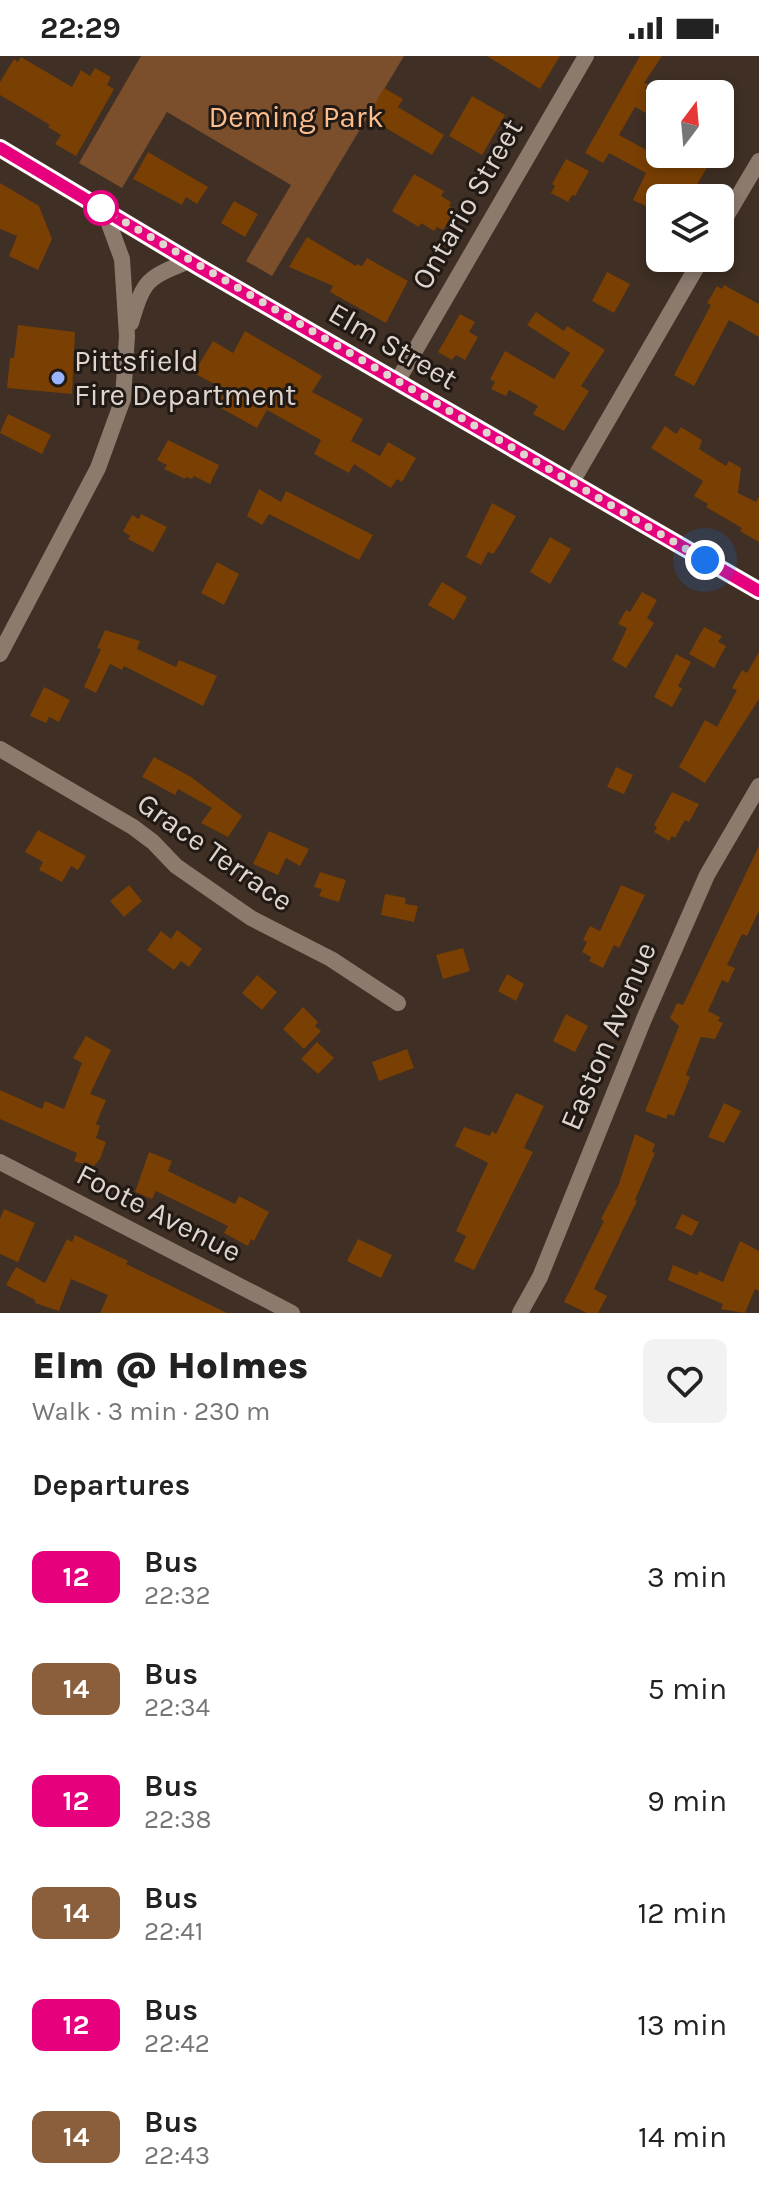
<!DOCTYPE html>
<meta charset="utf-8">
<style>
body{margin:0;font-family:Karla,sans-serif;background:#f2f2f2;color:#222;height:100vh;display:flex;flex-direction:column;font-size:30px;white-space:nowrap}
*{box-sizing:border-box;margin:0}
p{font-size:26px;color:#767676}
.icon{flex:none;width:44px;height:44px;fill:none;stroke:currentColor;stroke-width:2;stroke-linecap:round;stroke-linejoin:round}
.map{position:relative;height:1257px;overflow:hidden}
.details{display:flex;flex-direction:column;background:#fff;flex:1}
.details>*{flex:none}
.badge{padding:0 16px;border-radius:12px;font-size:28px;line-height:52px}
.needle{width:52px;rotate:16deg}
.tools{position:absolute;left:646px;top:24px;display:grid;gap:16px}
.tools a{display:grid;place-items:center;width:88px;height:88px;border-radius:12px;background:#fff;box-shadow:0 4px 12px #0003;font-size:40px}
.you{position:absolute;width:40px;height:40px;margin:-20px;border:6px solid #fff;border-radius:50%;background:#1a73e8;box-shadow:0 0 0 12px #1a73e833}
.map>.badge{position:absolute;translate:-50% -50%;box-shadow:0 0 0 4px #fff}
h2{padding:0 32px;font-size:30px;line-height:72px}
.round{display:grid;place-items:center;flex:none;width:84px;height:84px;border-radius:12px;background:#f2f2f2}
.headline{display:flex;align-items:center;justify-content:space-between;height:136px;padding:0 32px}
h1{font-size:38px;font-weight:800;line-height:60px}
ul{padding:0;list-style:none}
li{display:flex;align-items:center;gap:24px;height:112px;padding:0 32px}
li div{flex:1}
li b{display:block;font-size:30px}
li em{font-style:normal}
li .badge{min-width:88px;font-weight:700;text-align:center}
.status{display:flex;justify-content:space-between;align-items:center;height:56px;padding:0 40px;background:#fff;direction:ltr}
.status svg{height:22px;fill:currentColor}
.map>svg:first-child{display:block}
.green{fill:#7c4f2c}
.building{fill:#793f03}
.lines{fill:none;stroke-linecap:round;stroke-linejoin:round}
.minor{stroke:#8c7a6d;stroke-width:16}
.tertiary{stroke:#8c7a6d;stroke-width:16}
.line-casing{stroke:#fff;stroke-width:18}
.line{stroke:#e6007e;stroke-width:12}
.walk{stroke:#dfd5ce;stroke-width:8;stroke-dasharray:0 14.4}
.stop-dot{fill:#fff;stroke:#e6007e;stroke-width:4}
.poi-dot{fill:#99b5fd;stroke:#201914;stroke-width:3}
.labels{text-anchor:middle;stroke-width:6;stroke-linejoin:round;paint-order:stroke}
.park-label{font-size:30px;fill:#fcbd8f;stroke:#201914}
.street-label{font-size:30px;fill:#dfd5ce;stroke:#201914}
.poi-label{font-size:30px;fill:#dfd5ce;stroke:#201914;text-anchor:start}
</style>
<div class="status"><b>22:29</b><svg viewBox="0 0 49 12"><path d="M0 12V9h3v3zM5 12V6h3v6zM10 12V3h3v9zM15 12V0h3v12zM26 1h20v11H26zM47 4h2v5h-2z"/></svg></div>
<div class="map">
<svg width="759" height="1257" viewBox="0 0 759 1257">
<rect width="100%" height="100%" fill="#3f2f24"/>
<polygon class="green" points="141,0 404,0 272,220 246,205 291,129 167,56 122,132 79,107"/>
<g class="building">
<polygon points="487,0 560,0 540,33"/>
<polygon points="640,0 662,0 644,27 648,28 645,33 660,42 660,65 635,51 619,79 665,104 668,98 693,98 709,108 689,142 660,142 660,157 633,144 646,117 609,97 603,107 585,97"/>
<polygon points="21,1 72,31 81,14 90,20 95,12 111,21 107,29 114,33 76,100 55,88 61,79 48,71 50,69 0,39 0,26 14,3 18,6"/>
<polygon points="384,32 403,43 398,51 444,79 432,99 367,61"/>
<polygon points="472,40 505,59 482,99 449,80"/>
<polygon points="148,96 208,131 197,148 186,141 182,149 133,123"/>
<polygon points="566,103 589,115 575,140 572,139 568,146 551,137 555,130 552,128"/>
<polygon points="414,118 444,135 441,140 451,146 449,150 455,154 443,174 437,171 434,175 421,167 419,171 392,155"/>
<polygon points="0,127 39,150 52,183 38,214 9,200 17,180 0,173"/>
<polygon points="234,145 258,158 245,181 221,167"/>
<polygon points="307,181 356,210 357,208 362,210 367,202 408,225 386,267 330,236 333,230 289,211"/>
<polygon points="607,216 630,228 614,257 592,245"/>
<polygon points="724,229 759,248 759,281 729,264 694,330 674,319 711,249 707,247 717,230 722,233"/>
<polygon points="536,256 564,275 567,270 605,294 581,330 589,335 564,375 533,358 538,350 509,334 506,340 491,333 495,326 490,323 505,295 554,323 570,297 527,269"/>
<polygon points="460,258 475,266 469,276 478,281 465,304 456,299 452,304 438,296"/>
<polygon points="18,269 75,276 72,338 7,332 10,302 14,302"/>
<polygon points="245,275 322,320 312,336 363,363 351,385 380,400 388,386 416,402 402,426 397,423 391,432 354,408 349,417 314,398 321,384 267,354 257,372 217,350 225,334 194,317 213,285 233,297"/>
<polygon points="8,358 51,379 42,398 0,377"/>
<polygon points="665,370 676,378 681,371 702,384 699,393 726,410 729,405 741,412 738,437 756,446 759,441 759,486 740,475 742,472 706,451 708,448 694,440 703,425 651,392"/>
<polygon points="168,384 219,409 210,428 194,420 192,423 186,421 185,423 164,413 167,409 157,404"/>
<polygon points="259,433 281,446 286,435 373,479 359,504 269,458 262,469 247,460"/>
<polygon points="492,447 516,460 500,488 493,498 488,496 481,509 466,501"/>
<polygon points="141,458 167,471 153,496 128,483 130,480 123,475 132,459 139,463"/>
<polygon points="550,481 571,493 550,528 530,516"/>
<polygon points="217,506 239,518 224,549 201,537"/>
<polygon points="442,526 467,541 454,564 428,549"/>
<polygon points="642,536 657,544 647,562 654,567 626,612 612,604 627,572 618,568 626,554 630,556"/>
<polygon points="704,571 722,580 718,586 726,590 714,612 689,598"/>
<polygon points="105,574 140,585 137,593 176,611 179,604 217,620 203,650 124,610 122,614 110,608 96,637 84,631 101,593 97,592"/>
<polygon points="759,596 759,643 705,727 679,711 705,664 717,671 737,634 732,632 742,614 747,617"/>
<polygon points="676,598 691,606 678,630 682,633 672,651 654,641"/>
<polygon points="44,631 70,644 59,666 49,661 46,667 30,660"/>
<polygon points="154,701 191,721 242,760 228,781 201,767 212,752 178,733 175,739 142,721"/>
<polygon points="616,711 633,719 624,738 607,731"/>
<polygon points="672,736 699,748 689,766 685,764 675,782 672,780 669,785 654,776 657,771 654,769"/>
<polygon points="38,774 86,800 78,814 71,810 62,826 39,814 43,806 25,796"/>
<polygon points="269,775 309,793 300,810 286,802 278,819 253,808"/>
<polygon points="759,790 759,855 747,880 742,878 727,909 735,912 728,927 722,924 708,955 720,961 718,965 723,967 715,983 701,981 686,1019 690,1021 674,1060 668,1058 666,1063 645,1055 679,970 670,962 677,947 683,949"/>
<polygon points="320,816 346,824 339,846 319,840 322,833 314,831"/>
<polygon points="129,829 142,845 124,861 110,845"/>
<polygon points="621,829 645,839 619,892 614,889 603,912 589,905 591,901 582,896 587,886 583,884 590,870 600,875"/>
<polygon points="385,838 406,842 405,848 418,850 414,866 381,859"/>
<polygon points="177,874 202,893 189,911 181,905 174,914 147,894 161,875 171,883"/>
<polygon points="463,892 470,915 443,923 436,899"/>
<polygon points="507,918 524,928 516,945 498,935"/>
<polygon points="257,919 277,936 262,954 242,937"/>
<polygon points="303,951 318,966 315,970 321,975 304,993 283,973"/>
<polygon points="566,958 588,970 575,996 553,985"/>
<polygon points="86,980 111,994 90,1038 106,1044 96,1068 100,1070 96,1082 106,1086 100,1103 93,1111 74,1105 77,1097 0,1063 0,1034 42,1053 45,1045 64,1053 82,1007 73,1002"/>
<polygon points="317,986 334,1002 318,1018 301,1003"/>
<polygon points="407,993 414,1012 379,1025 372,1006"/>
<polygon points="516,1037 544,1050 524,1092 533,1096 474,1214 454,1205 466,1180 456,1175 488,1107 455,1090 464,1071 490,1080 492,1075 496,1078"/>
<polygon points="724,1047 741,1055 724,1087 708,1081"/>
<polygon points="635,1078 655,1088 652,1096 655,1097 635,1144 637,1145 594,1233 607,1240 598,1257 587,1257 564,1246 604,1165 601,1163 619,1128"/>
<polygon points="149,1096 172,1105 168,1115 235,1148 239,1140 269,1156 254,1185 251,1183 248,1190 224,1177 228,1170 156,1135 152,1143 135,1136"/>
<polygon points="4,1153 35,1167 18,1206 0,1198 0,1163"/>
<polygon points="682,1158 699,1166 692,1180 675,1172"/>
<polygon points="75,1179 128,1205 126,1208 227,1257 100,1257 108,1239 71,1223 59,1255 35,1247 35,1244 6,1229 16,1211 45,1227 67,1183 72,1186"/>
<polygon points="358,1183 392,1199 381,1222 347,1205"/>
<polygon points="740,1185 759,1195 759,1235 755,1233 745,1257 721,1253 723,1248 668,1224 673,1209 697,1219 699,1215 723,1226"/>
</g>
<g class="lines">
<g class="minor">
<polyline points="720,171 759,105"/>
<polyline points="398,324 586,0"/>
<polyline points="572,426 702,202"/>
<polyline points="0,693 133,771 153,786 176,810 251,862 331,903 398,947"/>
<polyline points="0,1106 292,1257"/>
<polyline points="520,1257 540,1221 644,963 707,819 759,730"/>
</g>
<g class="tertiary">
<polyline points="0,92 199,211 759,535"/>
<path d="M131,267C144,223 147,222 189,205"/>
<polyline points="0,598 98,412 123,343 127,280 122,203 104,154"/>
</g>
</g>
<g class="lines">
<defs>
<polyline id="line" points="0,92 199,211 759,535"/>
</defs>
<use href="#line" class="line-casing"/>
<use href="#line" class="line"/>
<polyline class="walk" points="101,152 705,504"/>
</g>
<circle class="stop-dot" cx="101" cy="152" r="16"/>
<circle class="poi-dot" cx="58" cy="322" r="8"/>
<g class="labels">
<g class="park-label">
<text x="296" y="71">Deming Park</text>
</g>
<g class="street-label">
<text transform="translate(467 148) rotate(-60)" y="10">Ontario Street</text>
<text transform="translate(393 290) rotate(30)" y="10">Elm Street</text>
<text transform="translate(215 796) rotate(35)" y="10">Grace Terrace</text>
<text transform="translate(608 980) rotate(-67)" y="10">Easton Avenue</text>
<text transform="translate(159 1157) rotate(27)" y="10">Foote Avenue</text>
</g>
<g class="poi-label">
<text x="74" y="315">Pittsfield<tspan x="74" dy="34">Fire Department</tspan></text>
</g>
</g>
</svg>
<div class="tools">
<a><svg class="needle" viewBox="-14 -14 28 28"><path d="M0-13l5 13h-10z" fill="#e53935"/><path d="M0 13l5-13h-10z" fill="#767676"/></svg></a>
<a><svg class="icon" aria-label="layers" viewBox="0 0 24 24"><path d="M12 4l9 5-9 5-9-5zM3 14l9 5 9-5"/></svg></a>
</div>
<div class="you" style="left:705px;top:504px"></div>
</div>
<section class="details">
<div class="headline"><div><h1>Elm @ Holmes</h1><p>Walk · 3 min · 230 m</p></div><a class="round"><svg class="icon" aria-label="heart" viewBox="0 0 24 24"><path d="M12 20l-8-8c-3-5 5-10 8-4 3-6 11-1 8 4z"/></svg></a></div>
<h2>Departures</h2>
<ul>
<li><span class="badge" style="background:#e6007e;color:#fff">12</span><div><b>Bus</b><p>22:32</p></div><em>3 min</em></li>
<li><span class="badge" style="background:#8b5e3c;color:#fff">14</span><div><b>Bus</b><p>22:34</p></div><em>5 min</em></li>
<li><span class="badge" style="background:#e6007e;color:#fff">12</span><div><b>Bus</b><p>22:38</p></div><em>9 min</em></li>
<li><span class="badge" style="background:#8b5e3c;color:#fff">14</span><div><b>Bus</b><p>22:41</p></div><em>12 min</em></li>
<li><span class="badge" style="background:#e6007e;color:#fff">12</span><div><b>Bus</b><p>22:42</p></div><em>13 min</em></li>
<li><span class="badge" style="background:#8b5e3c;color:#fff">14</span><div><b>Bus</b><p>22:43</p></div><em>14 min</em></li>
</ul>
</section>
